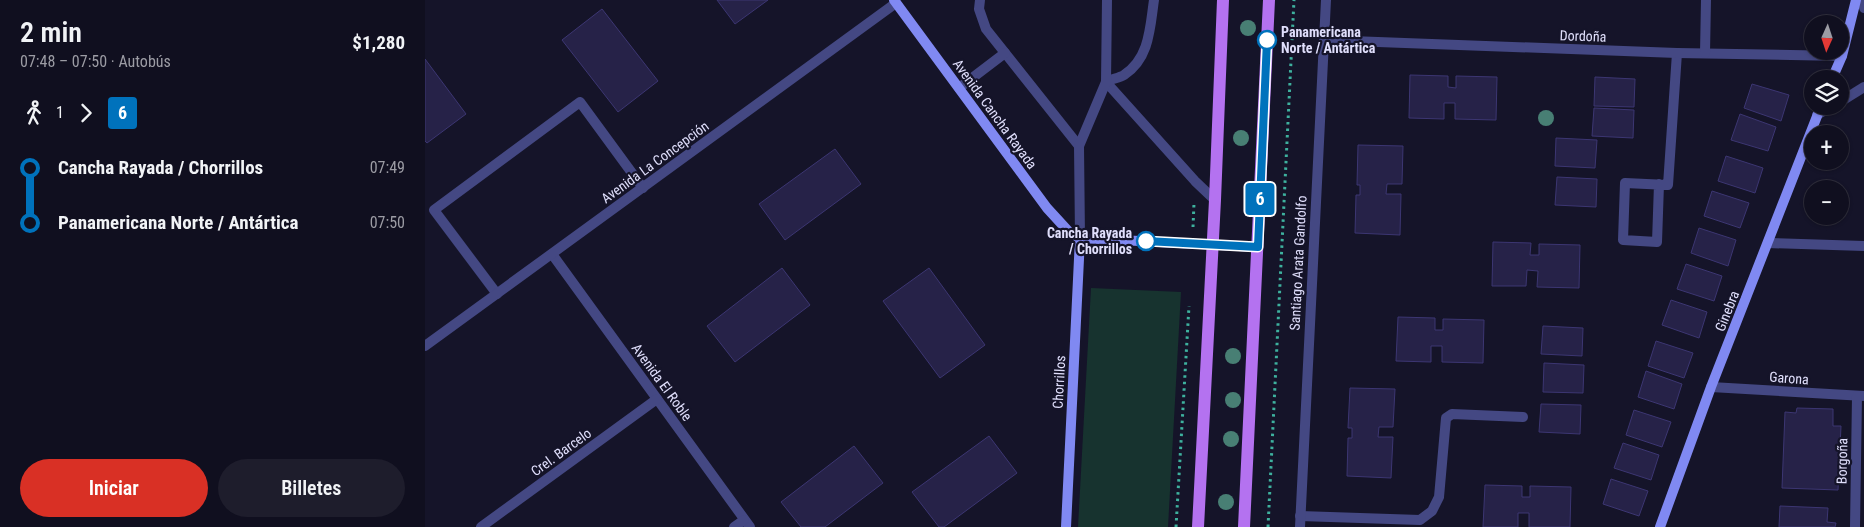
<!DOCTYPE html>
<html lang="es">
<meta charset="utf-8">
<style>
body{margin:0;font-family:"Roboto Condensed",sans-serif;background:#1e1d2c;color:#f1f3f6;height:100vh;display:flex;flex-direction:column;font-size:19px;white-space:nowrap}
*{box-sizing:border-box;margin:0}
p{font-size:16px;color:#9c9ca4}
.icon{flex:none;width:28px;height:28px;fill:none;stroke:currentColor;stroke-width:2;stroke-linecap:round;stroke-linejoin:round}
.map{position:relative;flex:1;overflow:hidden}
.panel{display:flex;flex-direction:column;background:#100f1f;width:425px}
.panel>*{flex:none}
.badge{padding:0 10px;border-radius:4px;font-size:18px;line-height:32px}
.needle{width:32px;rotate:183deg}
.controls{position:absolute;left:1379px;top:15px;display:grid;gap:10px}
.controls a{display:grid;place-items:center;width:45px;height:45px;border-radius:50%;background:#100f1f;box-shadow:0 1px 4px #0004,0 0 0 1px #302f3d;font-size:25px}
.map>.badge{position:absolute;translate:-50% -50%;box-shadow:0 0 0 2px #fff}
.legs{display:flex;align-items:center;gap:8px;height:55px;padding:0 20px;font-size:16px}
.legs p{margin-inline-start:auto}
.head{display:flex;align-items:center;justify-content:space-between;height:85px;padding:0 20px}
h1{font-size:28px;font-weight:600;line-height:38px}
.cta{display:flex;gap:10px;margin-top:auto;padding:10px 20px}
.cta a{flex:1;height:58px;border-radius:30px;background:#d93025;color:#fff;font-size:20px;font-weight:600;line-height:58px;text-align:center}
.cta a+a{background:#1e1d2c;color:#f1f3f6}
ul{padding:0 20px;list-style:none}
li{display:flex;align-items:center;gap:18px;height:55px;font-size:19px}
li i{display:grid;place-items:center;width:8px;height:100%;margin:0 6px;background:currentColor}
li i::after{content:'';width:12px;height:12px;margin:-6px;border:4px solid;border-radius:50%;background:#100f1f}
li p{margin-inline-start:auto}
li:first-child i{background:linear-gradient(#0000 50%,currentColor 0)}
li:last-child i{background:linear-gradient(currentColor 50%,#0000 0)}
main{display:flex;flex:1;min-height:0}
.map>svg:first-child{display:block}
.green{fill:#17332f}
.building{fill:#262248;stroke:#3c3672}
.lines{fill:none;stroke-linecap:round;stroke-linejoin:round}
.path{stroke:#3eb19e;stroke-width:3;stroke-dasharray:2.5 4;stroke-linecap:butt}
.lane{stroke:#444883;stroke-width:10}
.street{stroke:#444883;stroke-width:10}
.secondary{stroke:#8089f2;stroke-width:10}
.primary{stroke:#b472f0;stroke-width:12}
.tree{fill:#487f74}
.line-1-casing{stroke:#fff;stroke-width:11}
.line-1{stroke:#0072bc;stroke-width:8}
.stop-1-dot{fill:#fff;stroke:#0072bc;stroke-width:2.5}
.labels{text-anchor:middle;stroke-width:4.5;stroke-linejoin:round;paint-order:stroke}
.stop-label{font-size:14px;font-weight:bold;fill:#e0dffc;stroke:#151429;text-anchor:start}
.street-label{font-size:14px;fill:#e0dffc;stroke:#151429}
</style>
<main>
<section class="panel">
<div class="head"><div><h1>2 min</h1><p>07:48 – 07:50 · Autobús</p></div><b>$1,280</b></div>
<div class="legs"><svg class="icon" aria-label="walk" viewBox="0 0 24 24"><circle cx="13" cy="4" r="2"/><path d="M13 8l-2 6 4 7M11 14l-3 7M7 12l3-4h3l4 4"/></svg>1<svg class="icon" aria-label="forward" viewBox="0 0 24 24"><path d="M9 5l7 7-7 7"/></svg><b class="badge" style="background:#0072bc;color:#fff">6</b></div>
<ul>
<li><i style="color:#0072bc"></i><b>Cancha Rayada / Chorrillos</b><p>07:49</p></li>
<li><i style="color:#0072bc"></i><b>Panamericana Norte / Antártica</b><p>07:50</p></li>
</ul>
<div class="cta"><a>Iniciar</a><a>Billetes</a></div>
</section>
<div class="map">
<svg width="1439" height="527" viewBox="0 0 1439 527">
<rect width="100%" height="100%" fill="#151429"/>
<polygon class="green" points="666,288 756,292 743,527 653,527"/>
<g class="building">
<polygon points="292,0 343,0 310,24"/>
<polygon points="177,9 233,81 193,112 137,40"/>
<polygon points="0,59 41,114 2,143 0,141"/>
<polygon points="985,75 1023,76 1023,87 1031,88 1031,76 1072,77 1071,120 1030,119 1030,103 1019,103 1019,119 984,118"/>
<polygon points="1170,77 1210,79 1209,107 1169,106"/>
<polygon points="1327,84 1364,95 1356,121 1319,108"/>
<polygon points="1169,108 1209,110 1208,138 1167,136"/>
<polygon points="1315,114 1351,127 1343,151 1306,140"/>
<polygon points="1131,138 1172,140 1170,168 1130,166"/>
<polygon points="933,145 978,146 977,184 962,184 961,194 976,194 975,235 930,233 931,195 935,195 935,185 932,185"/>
<polygon points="410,149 436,184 360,240 334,204"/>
<polygon points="1301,156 1338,168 1330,193 1293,181"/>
<polygon points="1132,177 1172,179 1171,207 1130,205"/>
<polygon points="1287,191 1324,203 1315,228 1279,216"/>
<polygon points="1274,228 1311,240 1303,266 1266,253"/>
<polygon points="1068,242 1106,243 1105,255 1114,255 1114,244 1155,245 1154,288 1112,287 1113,271 1102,270 1101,286 1067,286"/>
<polygon points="1261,264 1297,276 1289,301 1252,289"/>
<polygon points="357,268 385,305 310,362 282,326"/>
<polygon points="504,268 560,345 515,378 458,301"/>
<polygon points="1246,300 1282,312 1274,338 1237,325"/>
<polygon points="973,317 1010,318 1010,330 1018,330 1018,319 1059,320 1058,363 1017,362 1017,346 1006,346 1006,362 971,361"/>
<polygon points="1118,326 1158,328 1157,356 1116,354"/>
<polygon points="1231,341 1268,353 1259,378 1223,366"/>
<polygon points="1119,363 1159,365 1158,393 1118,392"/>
<polygon points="1221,371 1257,384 1249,409 1213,397"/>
<polygon points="925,388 970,389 968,427 954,427 953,437 968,437 966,478 922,476 923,438 927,438 927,428 923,428"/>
<polygon points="1116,404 1156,405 1155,434 1114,432"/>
<polygon points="1372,408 1408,409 1408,426 1416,426 1413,490 1357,488 1360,412 1371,413"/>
<polygon points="1209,410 1246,422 1237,447 1201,435"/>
<polygon points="564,436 592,473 519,527 514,527 487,492"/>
<polygon points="1198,443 1234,455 1226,480 1189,468"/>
<polygon points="429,446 458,483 400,527 376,527 356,502"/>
<polygon points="1186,479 1223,491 1214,516 1178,504"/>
<polygon points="1060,485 1097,486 1097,497 1105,497 1105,486 1146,487 1145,527 1104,527 1104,513 1093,513 1093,527 1058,527"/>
<polygon points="1355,506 1403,508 1402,522 1411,523 1410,527 1354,527"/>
</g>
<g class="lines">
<g class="path">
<polyline points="768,227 769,203"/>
<polyline points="751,527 764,306"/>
<polyline points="843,527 869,0"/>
</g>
<g class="lane">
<polyline points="555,0 554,9 561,29 654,146"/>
<polyline points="681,82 770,181 790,200"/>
<path d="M681,82C686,79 694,78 699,75C725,58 725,27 729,0"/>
<polyline points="534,88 580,53"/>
<polyline points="1234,184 1232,242 1198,240 1200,183 1243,185 1252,53"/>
<polyline points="655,238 654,146 681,82 682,0"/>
<polyline points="72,294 9,210 155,102 218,188"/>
<polyline points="875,516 995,520 1007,511 1014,497 1021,418 1027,414 1098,417"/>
</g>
<g class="street">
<polyline points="1438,0 1439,8"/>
<polyline points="899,40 1252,53 1417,56"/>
<polyline points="1280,53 1281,0"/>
<polyline points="1415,102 1439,87"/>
<polyline points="1392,115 1407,106"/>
<polyline points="1343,243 1439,246"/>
<polyline points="127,254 325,527"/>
<polyline points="0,346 471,3"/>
<polyline points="1286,387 1439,396"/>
<polyline points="56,527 232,399"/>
<polyline points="309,527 319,520"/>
<polyline points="875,527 901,0"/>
<polyline points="1430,527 1432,396"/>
</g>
<g class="secondary">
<polyline points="469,0 622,208 644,232 655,238 833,247"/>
<polyline points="1407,79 1417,56 1431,0"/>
<polyline points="641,527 655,238"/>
<polyline points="1235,527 1286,387 1396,106"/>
</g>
<g class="primary">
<polyline points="773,527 790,200 798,0"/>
<polyline points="819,527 844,0"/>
</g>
</g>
<g class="tree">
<circle cx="823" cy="28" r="8"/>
<circle cx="1121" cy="118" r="8"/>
<circle cx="816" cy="138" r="8"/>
<circle cx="808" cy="356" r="8"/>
<circle cx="808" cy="400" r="8"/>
<circle cx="806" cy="439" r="8"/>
<circle cx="801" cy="502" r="8"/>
</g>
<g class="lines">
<defs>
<polyline id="line-1" points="721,241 833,247 842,40"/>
</defs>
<use href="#line-1" class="line-1-casing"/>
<use href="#line-1" class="line-1"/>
</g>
<g class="stop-1-dot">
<circle cx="842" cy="40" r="9"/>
<circle cx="721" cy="241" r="9"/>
</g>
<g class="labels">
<g class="stop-label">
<text x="856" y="37">Panamericana<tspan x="856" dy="16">Norte / Antártica</tspan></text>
<text x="707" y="238" text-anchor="end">Cancha Rayada<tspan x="707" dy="16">/ Chorrillos</tspan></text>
</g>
<g class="street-label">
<text transform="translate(1158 36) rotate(2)" y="5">Dordoña</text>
<text transform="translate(570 114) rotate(54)" y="5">Avenida Cancha Rayada</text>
<text transform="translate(230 162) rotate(-36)" y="5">Avenida La Concepción</text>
<text transform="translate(873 263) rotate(-87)" y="5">Santiago Arata Gandolfo</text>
<text transform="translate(1302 311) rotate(-68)" y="5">Ginebra</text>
<text transform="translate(1364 378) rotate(4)" y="5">Garona</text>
<text transform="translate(237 382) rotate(54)" y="5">Avenida El Roble</text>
<text transform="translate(634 382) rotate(-87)" y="5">Chorrillos</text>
<text transform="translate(136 452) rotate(-36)" y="5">Crel. Barcelo</text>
<text transform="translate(1417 461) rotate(-89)" y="5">Borgoña</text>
</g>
</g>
</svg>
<div class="controls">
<a><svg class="needle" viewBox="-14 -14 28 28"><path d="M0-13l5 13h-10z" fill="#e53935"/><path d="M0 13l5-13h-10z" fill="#9c9ca4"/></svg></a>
<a><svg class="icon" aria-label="layers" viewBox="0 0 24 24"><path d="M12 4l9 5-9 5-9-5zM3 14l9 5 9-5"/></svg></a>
<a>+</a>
<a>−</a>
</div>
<b class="badge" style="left:835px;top:199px;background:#0072bc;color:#fff">6</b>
</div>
</main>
